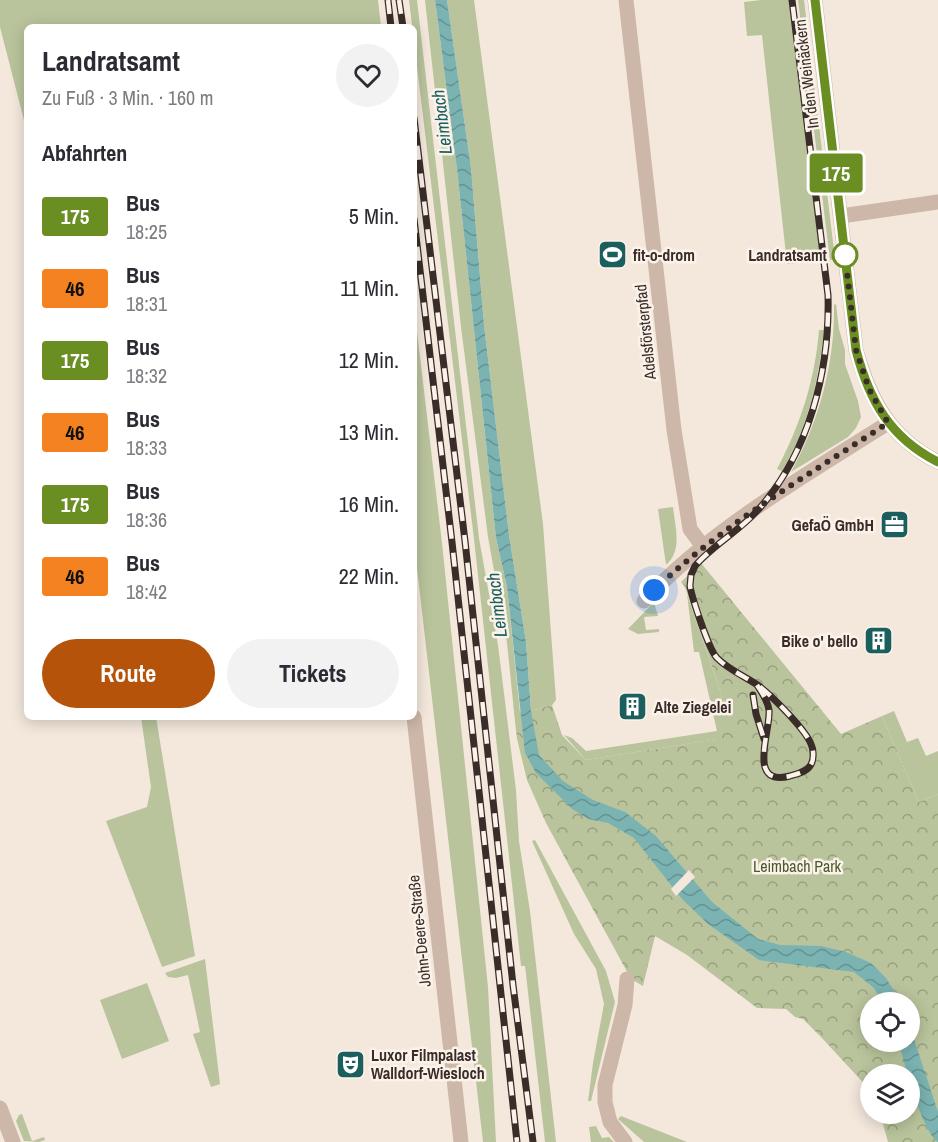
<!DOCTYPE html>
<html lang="de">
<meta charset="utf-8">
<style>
body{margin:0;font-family:"Archivo Narrow",sans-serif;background:#f2f2f3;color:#2b2b33;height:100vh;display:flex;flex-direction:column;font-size:22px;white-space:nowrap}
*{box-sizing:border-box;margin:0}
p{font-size:20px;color:#7c7c81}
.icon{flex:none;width:33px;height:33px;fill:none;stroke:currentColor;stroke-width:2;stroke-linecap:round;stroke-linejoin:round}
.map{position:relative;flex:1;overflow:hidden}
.panel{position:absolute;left:24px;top:24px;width:393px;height:696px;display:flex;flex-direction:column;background:#fff;border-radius:9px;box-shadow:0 3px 15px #0003}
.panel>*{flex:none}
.badge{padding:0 12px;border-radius:4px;font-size:21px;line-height:39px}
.fabs{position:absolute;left:860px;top:992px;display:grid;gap:12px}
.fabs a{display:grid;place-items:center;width:60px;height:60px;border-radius:50%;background:#fff;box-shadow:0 3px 15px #0003;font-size:30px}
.you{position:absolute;width:30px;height:30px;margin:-15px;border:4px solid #fff;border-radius:50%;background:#1a73e8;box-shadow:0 0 0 9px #1a73e833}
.map>.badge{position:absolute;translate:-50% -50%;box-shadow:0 0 0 3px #fff}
h2{padding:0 18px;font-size:22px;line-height:54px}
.round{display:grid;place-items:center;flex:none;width:63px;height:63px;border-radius:32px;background:#f2f2f3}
.head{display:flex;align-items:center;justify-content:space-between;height:102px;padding:0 18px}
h1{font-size:28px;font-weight:800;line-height:45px}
.action{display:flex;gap:12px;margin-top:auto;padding:12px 18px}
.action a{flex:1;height:69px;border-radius:36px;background:#b45309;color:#fff;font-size:24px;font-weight:800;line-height:69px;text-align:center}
.action a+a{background:#f2f2f3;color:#2b2b33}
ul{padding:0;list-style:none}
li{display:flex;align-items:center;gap:18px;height:72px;padding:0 18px}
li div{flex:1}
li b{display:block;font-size:22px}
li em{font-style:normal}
li .badge{min-width:66px;font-weight:700;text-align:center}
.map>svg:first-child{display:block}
.grass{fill:#b9c49c}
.park{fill:url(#park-crowns);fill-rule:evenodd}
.water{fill:url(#water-waves)}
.pier{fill:#f4e8dd}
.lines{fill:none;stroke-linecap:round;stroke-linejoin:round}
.street{stroke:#cdb7a8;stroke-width:15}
.rail-casing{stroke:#3a2d29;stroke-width:7}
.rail{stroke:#fbf2ea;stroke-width:4.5;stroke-dasharray:14;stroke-linecap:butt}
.line-casing{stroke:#fff;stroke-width:14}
.line{stroke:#6b8e23;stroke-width:9}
.walk{stroke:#3a2d29;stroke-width:6;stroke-dasharray:0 10.8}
.stop-dot{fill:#fff;stroke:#6b8e23;stroke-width:3}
.labels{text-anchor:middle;stroke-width:5;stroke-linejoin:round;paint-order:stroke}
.street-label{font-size:16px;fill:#3a2d29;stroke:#fbf2ea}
.poi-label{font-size:16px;font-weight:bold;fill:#3a2d29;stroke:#fbf2ea;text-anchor:start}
.stop-label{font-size:16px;font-weight:bold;fill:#3a2d29;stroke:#fbf2ea;text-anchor:end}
.park-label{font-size:16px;fill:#4b5a2b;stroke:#fbf2ea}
.water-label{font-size:18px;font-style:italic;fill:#1b5e5e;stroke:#fbf2ea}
</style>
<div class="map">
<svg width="938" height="1142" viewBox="0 0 938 1142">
<defs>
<pattern id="park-crowns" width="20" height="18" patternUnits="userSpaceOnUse" patternTransform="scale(1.5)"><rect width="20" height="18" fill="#b9c49c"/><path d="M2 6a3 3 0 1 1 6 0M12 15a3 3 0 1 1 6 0" fill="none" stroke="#97a07f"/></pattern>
<pattern id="water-waves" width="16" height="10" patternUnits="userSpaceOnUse" patternTransform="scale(1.5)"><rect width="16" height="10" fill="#7ab3b2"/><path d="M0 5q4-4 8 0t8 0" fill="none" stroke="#659291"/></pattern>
</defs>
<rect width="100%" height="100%" fill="#f4e8dd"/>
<g class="grass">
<polygon points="0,0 378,0 381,27 27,27 27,132 0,27"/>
<polygon points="409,0 417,0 479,538 498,645 516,790 519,841 530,911 556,1142 545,1142 525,966 521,966 474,539"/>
<polygon points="425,0 435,0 457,169 496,538 507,587 520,712 514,712 507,643 488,537 461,327"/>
<polygon points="447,0 474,0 543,524 556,700 552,705 531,711 526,642 509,535 484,325 471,168"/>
<polygon points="761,0 789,0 821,261 787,264 762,35 747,36 744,2"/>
<polygon points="798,0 804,0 835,259 830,260"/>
<path d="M836,304L839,329L845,350V364L858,401L861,417L856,428L848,437L791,472C819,422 835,363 834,305Z"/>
<polygon points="414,306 442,543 488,987 496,1142 483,1142 414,542"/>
<path d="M819,330H824C819,379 808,428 782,471L777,469C800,426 815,380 819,330Z"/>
<path d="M673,507C675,527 683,550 666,565L658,509Z"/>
<polygon points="687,594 721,693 718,739 586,760 564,735 572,738 586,751 717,731 699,652 694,652"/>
<polygon points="654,602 658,616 644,617 646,630 659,629 659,632 638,634 628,629"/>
<polygon points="894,711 907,742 918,738 926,756 938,751 938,794 919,802 882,716"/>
<polygon points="141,717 156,717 195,956 162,967 106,821 147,807 151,787"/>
<polygon points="535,840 606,971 615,1002 591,1101 588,1101 593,1063 604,1004 596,969 574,934 532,841"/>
<polygon points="205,959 220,1084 211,1087 193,1034 200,1032 188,975 176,978 168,977 165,973"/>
<polygon points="147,983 169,1041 122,1059 100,1000"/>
<polygon points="22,1114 32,1141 44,1137 45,1140 39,1142 24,1141 16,1121 19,1115"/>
<polygon points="621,1116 687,1142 644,1142 618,1119"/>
<polygon points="596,1126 602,1138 609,1137 614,1142 591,1142 589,1127"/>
</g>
<path class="park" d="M701,563L841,734L882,716L919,802L938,794V1142H888L880,1113H909V1074H870V1090L821,1037L803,1019L795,1017L786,1009L757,1008L687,955L655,936L643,986L631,979L546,823L527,780L517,739L514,712L531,711L552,705L562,735L586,760L717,739L721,693L685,587L681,582ZM870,1002H909V1041H870Z"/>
<g class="water">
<polygon points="435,0 447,0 471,168 484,325 509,535 526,642 531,711 539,755 563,781 593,800 625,812 656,836 712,902 758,939 780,945 821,946 846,952 871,963 886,978 901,1002 882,1002 874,988 854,972 759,960 708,924 682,899 634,838 608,823 588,819 572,809 536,773 525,753 507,587 496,538 457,169"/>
<path d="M909,1024L938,1112V1142C921,1130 905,1063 898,1041H909Z"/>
</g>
<polygon class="pier" points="689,870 695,877 676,896 671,889"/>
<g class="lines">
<g class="street">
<polyline points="626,0 674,430 690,529 704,548"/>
<path d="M815,0L856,350C870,400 890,438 938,462"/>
<polyline points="841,216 938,202"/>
<path d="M644,601C711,529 806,475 888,423"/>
<polyline points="414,717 461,1142"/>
<polyline points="0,1108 13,1142"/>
<polyline points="625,1142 610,1122 605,1102 605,1085 625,1005 627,979"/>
</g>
<defs>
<g id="rail">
<polyline points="388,0 391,27"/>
<polyline points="399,0 403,27"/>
<polyline points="414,118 465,541 513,985 533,1142"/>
<polyline points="414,219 452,542 517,1142"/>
<path d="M757,685C762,693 768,701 769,710C771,731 746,787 790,776C797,774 806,772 810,766C814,761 814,750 811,744C805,729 772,696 759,686C746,677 729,670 717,658C709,650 692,598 690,586L691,575L695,566C713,545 738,532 757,511C809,454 830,370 828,295L792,0"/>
<polyline points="753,695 756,714 764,739"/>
</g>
</defs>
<use href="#rail" class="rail-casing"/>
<use href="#rail" class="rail"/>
</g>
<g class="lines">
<defs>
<path id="line" d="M815,0L856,350C869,400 890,438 938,462"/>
</defs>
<use href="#line" class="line-casing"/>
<use href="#line" class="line"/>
<path class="walk" d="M654,590C724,524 808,475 888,423L869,389L856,350L845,255"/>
</g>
<defs>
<symbol id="stadium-square" viewBox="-11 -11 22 22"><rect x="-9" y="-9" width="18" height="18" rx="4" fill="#1b5e5e" stroke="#fbf2ea"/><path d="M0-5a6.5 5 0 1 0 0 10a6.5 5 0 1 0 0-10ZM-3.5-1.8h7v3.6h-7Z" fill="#fff"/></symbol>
<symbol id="office-square" viewBox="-11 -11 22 22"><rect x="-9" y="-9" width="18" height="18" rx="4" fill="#1b5e5e" stroke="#fbf2ea"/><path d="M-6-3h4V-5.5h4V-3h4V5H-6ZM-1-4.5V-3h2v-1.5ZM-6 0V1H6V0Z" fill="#fff"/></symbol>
<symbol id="building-square" viewBox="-11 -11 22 22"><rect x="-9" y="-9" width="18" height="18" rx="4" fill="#1b5e5e" stroke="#fbf2ea"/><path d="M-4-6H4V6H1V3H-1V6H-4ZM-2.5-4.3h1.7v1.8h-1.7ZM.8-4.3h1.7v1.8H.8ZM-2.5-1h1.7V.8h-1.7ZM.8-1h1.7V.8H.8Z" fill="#fff"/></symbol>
<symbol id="theatre-square" viewBox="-11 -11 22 22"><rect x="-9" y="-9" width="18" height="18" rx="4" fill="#1b5e5e" stroke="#fbf2ea"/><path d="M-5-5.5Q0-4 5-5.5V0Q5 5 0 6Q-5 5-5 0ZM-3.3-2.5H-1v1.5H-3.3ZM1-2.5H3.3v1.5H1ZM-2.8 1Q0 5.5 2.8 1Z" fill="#fff"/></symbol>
</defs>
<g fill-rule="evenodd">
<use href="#stadium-square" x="596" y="238" width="33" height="33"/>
<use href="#office-square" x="878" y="508" width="33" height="33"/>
<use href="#building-square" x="862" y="624" width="33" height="33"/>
<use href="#building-square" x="616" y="690" width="33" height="33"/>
<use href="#theatre-square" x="334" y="1048" width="33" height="33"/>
</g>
<circle class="stop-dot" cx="845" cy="255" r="12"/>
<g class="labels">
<g class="street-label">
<text transform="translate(806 74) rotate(-97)" y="6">In den Weinäckern</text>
<text transform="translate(645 332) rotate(-96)" y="6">Adelsförsterpfad</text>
<text transform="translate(419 931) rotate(-96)" y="6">John-Deere-Straße</text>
</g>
<g class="poi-label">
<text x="633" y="261">fit-o-drom</text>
<text x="874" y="531" text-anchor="end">GefaÖ GmbH</text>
<text x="858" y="647" text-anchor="end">Bike o' bello</text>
<text x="654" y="713">Alte Ziegelei</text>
<text x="371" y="1061">Luxor Filmpalast<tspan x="371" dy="18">Walldorf-Wiesloch</tspan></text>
</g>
<g class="stop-label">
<text x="827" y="261">Landratsamt</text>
</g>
<g class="park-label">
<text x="797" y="872">Leimbach Park</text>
</g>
<g class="water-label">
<text transform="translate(442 122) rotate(-97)" y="6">Leimbach</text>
<text transform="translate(497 605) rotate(-97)" y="6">Leimbach</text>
</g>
</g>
</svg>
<div class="fabs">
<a><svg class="icon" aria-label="locate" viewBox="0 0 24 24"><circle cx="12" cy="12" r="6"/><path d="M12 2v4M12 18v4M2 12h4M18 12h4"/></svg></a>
<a><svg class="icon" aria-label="layers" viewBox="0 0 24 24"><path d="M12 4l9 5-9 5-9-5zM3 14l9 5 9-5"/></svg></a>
</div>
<div class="you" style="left:654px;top:590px"></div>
<b class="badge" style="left:836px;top:173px;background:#6b8e23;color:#fff">175</b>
<section class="panel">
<div class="head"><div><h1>Landratsamt</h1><p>Zu Fuß · 3 Min. · 160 m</p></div><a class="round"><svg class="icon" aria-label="heart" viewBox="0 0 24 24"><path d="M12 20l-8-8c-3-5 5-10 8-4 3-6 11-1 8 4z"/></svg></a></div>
<h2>Abfahrten</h2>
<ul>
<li><span class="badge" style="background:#6b8e23;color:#fff">175</span><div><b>Bus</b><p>18:25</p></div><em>5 Min.</em></li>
<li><span class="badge" style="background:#f58220;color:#111">46</span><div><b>Bus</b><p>18:31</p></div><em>11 Min.</em></li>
<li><span class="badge" style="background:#6b8e23;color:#fff">175</span><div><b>Bus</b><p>18:32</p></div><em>12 Min.</em></li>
<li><span class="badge" style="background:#f58220;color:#111">46</span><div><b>Bus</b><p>18:33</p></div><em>13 Min.</em></li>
<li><span class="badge" style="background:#6b8e23;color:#fff">175</span><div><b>Bus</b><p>18:36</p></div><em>16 Min.</em></li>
<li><span class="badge" style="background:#f58220;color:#111">46</span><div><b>Bus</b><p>18:42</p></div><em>22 Min.</em></li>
</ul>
<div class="action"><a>Route</a><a>Tickets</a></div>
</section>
</div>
